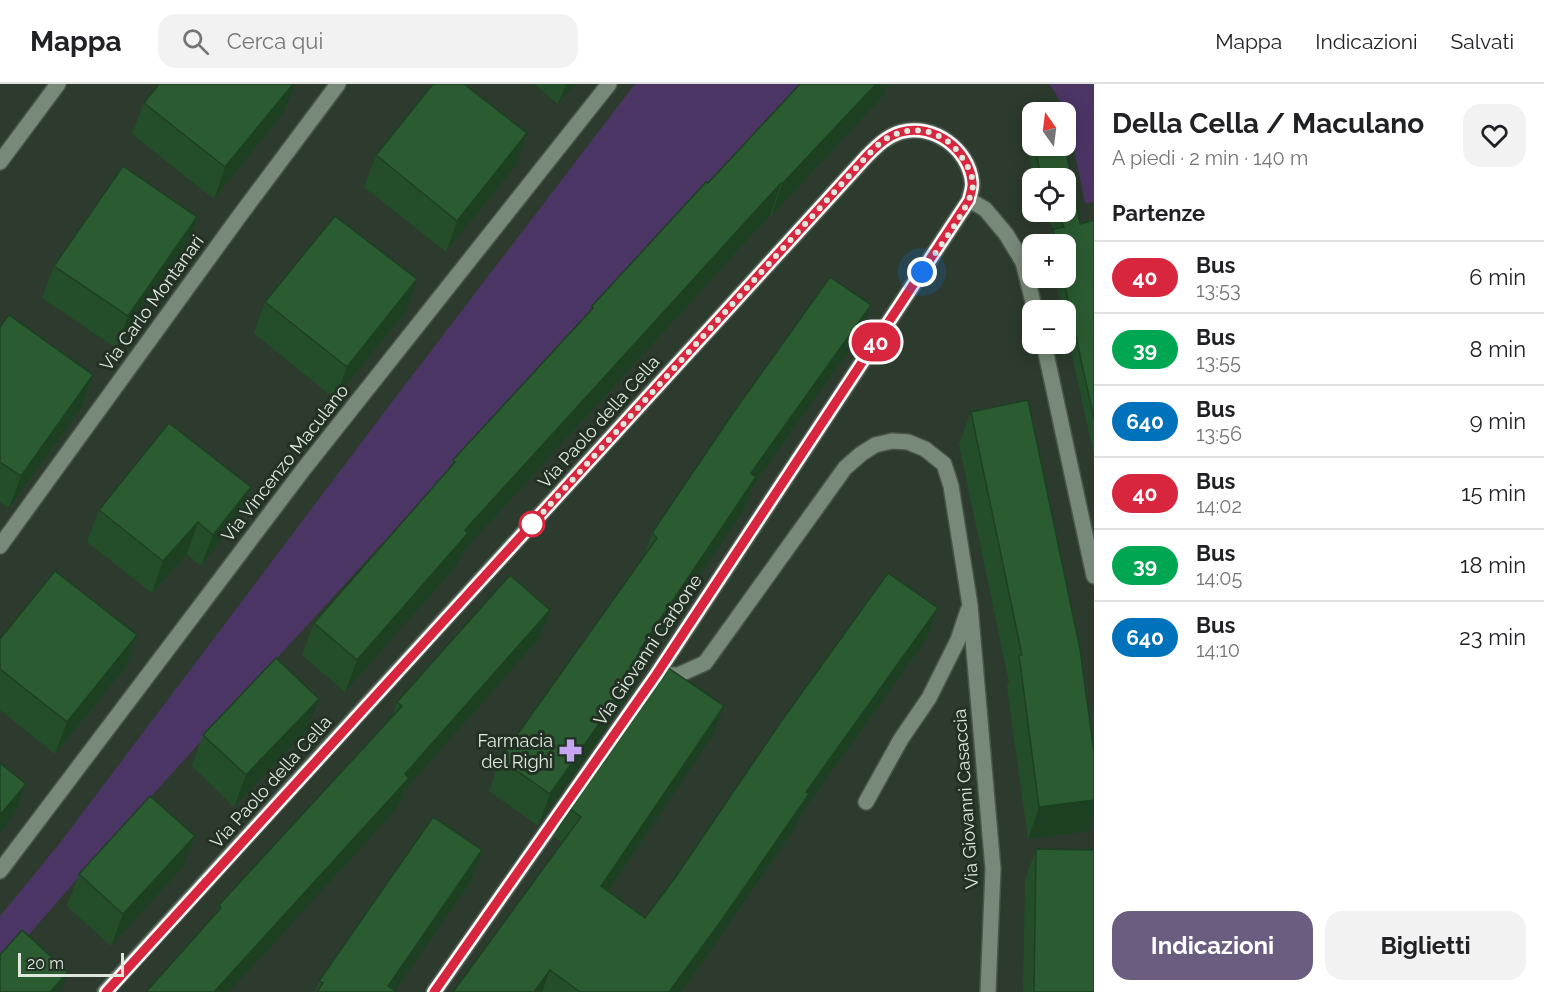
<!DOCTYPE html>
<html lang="it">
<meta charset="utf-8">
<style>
body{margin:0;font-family:Raleway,sans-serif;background:#f2f2f2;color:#202124;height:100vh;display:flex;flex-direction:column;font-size:22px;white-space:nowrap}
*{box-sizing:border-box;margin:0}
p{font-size:20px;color:#757577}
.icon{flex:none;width:33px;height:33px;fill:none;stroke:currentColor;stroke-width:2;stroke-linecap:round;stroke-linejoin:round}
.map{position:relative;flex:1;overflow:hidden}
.details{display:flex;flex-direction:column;background:#fff;width:450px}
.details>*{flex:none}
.badge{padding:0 12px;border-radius:20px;font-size:21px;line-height:39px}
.needle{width:39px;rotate:346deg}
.buttons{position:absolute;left:1022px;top:18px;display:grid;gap:12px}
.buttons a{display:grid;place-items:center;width:54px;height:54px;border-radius:12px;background:#fff;box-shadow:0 3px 15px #0003;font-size:30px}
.scale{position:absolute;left:18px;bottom:15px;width:106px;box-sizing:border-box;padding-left:6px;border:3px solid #dfe8df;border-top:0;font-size:16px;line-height:21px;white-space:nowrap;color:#dfe8df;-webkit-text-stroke:4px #223123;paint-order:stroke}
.you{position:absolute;width:30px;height:30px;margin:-15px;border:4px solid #fff;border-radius:50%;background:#1a73e8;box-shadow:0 0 0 9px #1a73e833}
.map>.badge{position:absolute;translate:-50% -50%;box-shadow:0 0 0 3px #fff}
h2{padding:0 18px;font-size:22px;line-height:54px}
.round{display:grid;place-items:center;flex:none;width:63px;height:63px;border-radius:18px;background:#f2f2f2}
.overview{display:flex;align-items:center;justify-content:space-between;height:102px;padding:0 18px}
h1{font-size:28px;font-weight:700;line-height:45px}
.action{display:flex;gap:12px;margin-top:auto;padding:12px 18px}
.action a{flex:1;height:69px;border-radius:18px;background:#6b5d80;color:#fff;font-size:24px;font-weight:700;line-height:69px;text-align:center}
.action a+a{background:#f2f2f2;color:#202124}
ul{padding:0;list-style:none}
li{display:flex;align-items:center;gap:18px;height:72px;padding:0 18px;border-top:2px solid #e0e0e0}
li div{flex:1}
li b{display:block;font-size:22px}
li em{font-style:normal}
li .badge{min-width:66px;font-weight:700;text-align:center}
header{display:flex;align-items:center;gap:36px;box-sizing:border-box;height:84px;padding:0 30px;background:#fff;border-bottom:2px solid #e0e0e0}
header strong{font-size:28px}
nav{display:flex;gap:33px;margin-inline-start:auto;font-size:21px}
.search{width:420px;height:54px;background:#f2f2f2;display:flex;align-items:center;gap:15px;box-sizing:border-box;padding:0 21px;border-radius:18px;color:#757577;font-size:22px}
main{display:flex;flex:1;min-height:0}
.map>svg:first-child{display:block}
.green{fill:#4b3564}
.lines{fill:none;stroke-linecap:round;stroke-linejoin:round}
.minor-casing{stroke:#49554a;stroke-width:18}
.minor{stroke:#778978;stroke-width:15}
.wall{fill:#244e2a}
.shaded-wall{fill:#1d4022}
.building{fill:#2a5b31;stroke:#1d4022;stroke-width:1.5}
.line-casing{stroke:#fff;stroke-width:14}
.line{stroke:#d7263d;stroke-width:9}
.walk{stroke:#dfe8df;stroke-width:6;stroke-dasharray:0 10.8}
.stop-dot{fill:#fff;stroke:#d7263d;stroke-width:3}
.labels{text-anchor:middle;stroke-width:6;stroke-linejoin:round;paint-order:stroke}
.street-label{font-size:18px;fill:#dfe8df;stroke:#223123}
.poi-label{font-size:18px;fill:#dfe8df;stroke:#223123;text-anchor:end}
</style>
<header>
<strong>Mappa</strong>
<div class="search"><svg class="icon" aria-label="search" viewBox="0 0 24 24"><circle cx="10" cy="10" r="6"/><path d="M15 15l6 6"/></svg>Cerca qui</div>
<nav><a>Mappa</a><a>Indicazioni</a><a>Salvati</a></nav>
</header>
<main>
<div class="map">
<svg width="1094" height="908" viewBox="0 0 1094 908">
<rect width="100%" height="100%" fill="#2c3b2d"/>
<g class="green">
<polygon points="635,0 804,0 242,612 91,779 0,884 0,832 59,760 395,314"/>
<path d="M1049,0H1094V118L1085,119C1078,88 1069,21 1049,0Z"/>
</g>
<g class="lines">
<defs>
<g id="minor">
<polyline points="0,78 58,0"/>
<polyline points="969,116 985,125 1006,150 1023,178 1035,226"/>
<polyline points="1044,260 1094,492"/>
<polyline points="0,462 238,134 338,0"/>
<polyline points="660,591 678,591 705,579 845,384 861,370 875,361 892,357 908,358 925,365 944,380 951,402 970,521 993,785 988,908"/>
<polyline points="866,718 901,655 929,614 958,556 968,526"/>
<polyline points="0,787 303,386 609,0"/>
<path d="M105,908L867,72C877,62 887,52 901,48C933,39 969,65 972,98C973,104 970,110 969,116L656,591L434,908"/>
</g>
</defs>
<use href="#minor" class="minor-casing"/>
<use href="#minor" class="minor"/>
</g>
<g class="wall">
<polygon points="534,0 575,0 558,20"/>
<polygon points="800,0 888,0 884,11 771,132 770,131 461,470 457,481 345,608 302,571 314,539 451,383 453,376 590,227 592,222"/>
<polygon points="144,19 284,28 214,115 132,50"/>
<polygon points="1032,45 1032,62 1065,62 1080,140 1094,136 1094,372 1065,239 1065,226 1062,226 1055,194 1065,194 1065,160 1048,160 1048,159 1053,145 1045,128 1065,128 1065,94 1033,94 1027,59"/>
<polygon points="527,49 516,81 446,168 364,103 376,71"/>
<polygon points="185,165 116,264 42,214 54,182"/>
<polygon points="265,218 406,227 335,315 254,249"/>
<polygon points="871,221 859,253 752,403 745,424 647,569 636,602 538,742 489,707 500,675 643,474 652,449"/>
<polygon points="0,243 93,291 82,323 9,424 0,418"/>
<polygon points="971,328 1089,747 1028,755 1007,603 1009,598 959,360"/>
<polygon points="99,426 239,435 201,482 187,470 152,509 87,458"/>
<polygon points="938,524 926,556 801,730 797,741 709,869 681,908 453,908 562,759 554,753 566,722 712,653 608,807 645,834"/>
<polygon points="0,555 126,583 55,670 0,626"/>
<polygon points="539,555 404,707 398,723 216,830 219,821 392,633 397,618"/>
<polygon points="307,646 234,723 192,682 203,651"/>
<polygon points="195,752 183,783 111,862 67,822 79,790"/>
<polygon points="1036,765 1094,908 1023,908 1025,796"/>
<polygon points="482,766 471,798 395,906 397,908 315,908 319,897"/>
</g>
<g class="shaded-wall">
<polygon points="293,0 295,0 284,28 214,115 225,83"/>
<polygon points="566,0 575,0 558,20"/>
<polygon points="876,0 888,0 884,11 771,132 782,100"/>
<polygon points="527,49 516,81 446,168 457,137"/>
<polygon points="781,99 770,131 461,470 457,481 345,608 357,576 465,446"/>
<polygon points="197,133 185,165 116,264 128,232"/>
<polygon points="417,195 406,227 335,315 347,283"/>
<polygon points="871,221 859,253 752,403 745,424 628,597 640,565 751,389"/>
<polygon points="93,291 82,323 9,424 21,392"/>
<polygon points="251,403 239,435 201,482 213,451"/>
<polygon points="198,438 187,470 152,509 163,477"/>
<polygon points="938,524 926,556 801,730 797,741 709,869 681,908 669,908 806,708"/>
<polygon points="550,526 539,555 404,707 398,723 229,908 214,908 405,690"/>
<polygon points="137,551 126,583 55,670 67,638"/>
<polygon points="648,570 636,602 538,742 550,710"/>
<polygon points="319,615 307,646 234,723 246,691"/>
<polygon points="724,622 712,653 590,834 601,802"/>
<polygon points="26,700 14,731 0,749 0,731"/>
<polygon points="1094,716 1094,732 1089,747 1028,755 1039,723"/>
<polygon points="195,752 183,783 111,862 123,830"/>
<polygon points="482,766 471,798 394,908 388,902"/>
<polygon points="550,886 542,908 534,908"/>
<polygon points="68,888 61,908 50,908"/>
</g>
<g class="building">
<polygon points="159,0 293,0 225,83 144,19"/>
<polygon points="433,0 464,0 527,49 457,137 376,71"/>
<polygon points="800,0 876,0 782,100 781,99 465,446 468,449 357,576 314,539 455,378 453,376 593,224 592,222 706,98 708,99"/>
<polygon points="1065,61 1080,140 1094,136 1094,335 1063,194 1065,194 1065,160 1056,160 1053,145 1064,143 1056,128 1065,128 1065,94 1041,94 1035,62 1065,62"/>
<polygon points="123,82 197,133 128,232 54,182"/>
<polygon points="335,132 417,195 347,283 265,218"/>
<polygon points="830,193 871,221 751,389 756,393 640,565 648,570 550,710 500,675 657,454 652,449 733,329"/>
<polygon points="9,231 93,291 21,392 0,378 0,243"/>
<polygon points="1028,316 1080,565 1094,669 1094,716 1039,723 1019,571 1022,571 971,328"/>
<polygon points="169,339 251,403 213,451 198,438 163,477 99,426"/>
<polygon points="55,487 137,551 67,638 0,585 0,555"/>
<polygon points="888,489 938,524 806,708 809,710 721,837 669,908 580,908 550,886 534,908 453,908 581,733 566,722 664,581 724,622 601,802 645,834 675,794 780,639"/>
<polygon points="510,491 550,526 405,690 409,694 214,908 146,908 221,824 219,821 402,622 397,618"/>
<polygon points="276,574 319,615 246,691 203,651"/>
<polygon points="0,679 26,700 0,731"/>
<polygon points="150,712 195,752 123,830 79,790"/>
<polygon points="433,733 482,766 388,902 397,908 317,908 323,899 319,897"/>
<polygon points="1036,765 1094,766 1094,908 1034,908"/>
<polygon points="22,846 68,888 50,908 0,908 0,871"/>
</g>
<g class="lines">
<defs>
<path id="line" d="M106,908L867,72C877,62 887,52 901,48C933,39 969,65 972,98C973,104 970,110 969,116L656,591L434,908"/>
</defs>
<use href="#line" class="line-casing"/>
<use href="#line" class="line"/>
<path class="walk" d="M532,440L527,446L867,72C872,67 878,60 884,56C912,38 946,46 963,75C968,82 973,92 973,101C972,122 935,169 922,188"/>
</g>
<defs>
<symbol id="pharmacy-bare" viewBox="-9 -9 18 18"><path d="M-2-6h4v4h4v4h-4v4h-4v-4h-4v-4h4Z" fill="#c6a6f0" stroke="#223123" stroke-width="2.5" paint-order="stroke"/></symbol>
</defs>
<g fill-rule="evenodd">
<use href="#pharmacy-bare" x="554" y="650" width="33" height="33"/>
</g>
<circle class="stop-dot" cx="532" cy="440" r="12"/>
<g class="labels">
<g class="street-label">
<text transform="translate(152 219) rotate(-54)" y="6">Via Carlo Montanari</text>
<text transform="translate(599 338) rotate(-48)" y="6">Via Paolo della Cella</text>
<text transform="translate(285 379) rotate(-52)" y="6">Via Vincenzo Maculano</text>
<text transform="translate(648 566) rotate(-56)" y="6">Via Giovanni Carbone</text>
<text transform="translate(271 698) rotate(-48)" y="6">Via Paolo della Cella</text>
<text transform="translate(966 715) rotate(-94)" y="6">Via Giovanni Casaccia</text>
</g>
<g class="poi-label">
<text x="553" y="663">Farmacia<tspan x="553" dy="21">del Righi</tspan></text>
</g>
</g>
</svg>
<div class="buttons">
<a><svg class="needle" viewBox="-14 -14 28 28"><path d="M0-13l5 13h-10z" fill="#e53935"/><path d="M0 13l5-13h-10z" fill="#757577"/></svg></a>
<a><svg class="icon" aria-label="locate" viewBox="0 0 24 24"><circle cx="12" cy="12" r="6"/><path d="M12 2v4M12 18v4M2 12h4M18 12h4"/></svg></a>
<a>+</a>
<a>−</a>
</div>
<div class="scale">20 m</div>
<div class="you" style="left:922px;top:188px"></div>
<b class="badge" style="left:876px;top:258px;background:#d7263d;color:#fff">40</b>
</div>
<section class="details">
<div class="overview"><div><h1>Della Cella / Maculano</h1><p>A piedi · 2 min · 140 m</p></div><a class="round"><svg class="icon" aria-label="heart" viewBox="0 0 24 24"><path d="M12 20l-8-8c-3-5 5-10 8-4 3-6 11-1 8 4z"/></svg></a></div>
<h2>Partenze</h2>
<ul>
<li><span class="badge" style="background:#d7263d;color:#fff">40</span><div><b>Bus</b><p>13:53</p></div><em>6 min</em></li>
<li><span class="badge" style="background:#00a651;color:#fff">39</span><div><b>Bus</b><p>13:55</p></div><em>8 min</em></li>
<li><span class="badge" style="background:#0072bc;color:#fff">640</span><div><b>Bus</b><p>13:56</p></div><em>9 min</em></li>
<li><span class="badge" style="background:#d7263d;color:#fff">40</span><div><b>Bus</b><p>14:02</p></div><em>15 min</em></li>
<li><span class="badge" style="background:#00a651;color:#fff">39</span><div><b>Bus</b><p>14:05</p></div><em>18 min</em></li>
<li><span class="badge" style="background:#0072bc;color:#fff">640</span><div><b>Bus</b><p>14:10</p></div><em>23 min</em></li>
</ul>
<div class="action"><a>Indicazioni</a><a>Biglietti</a></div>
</section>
</main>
